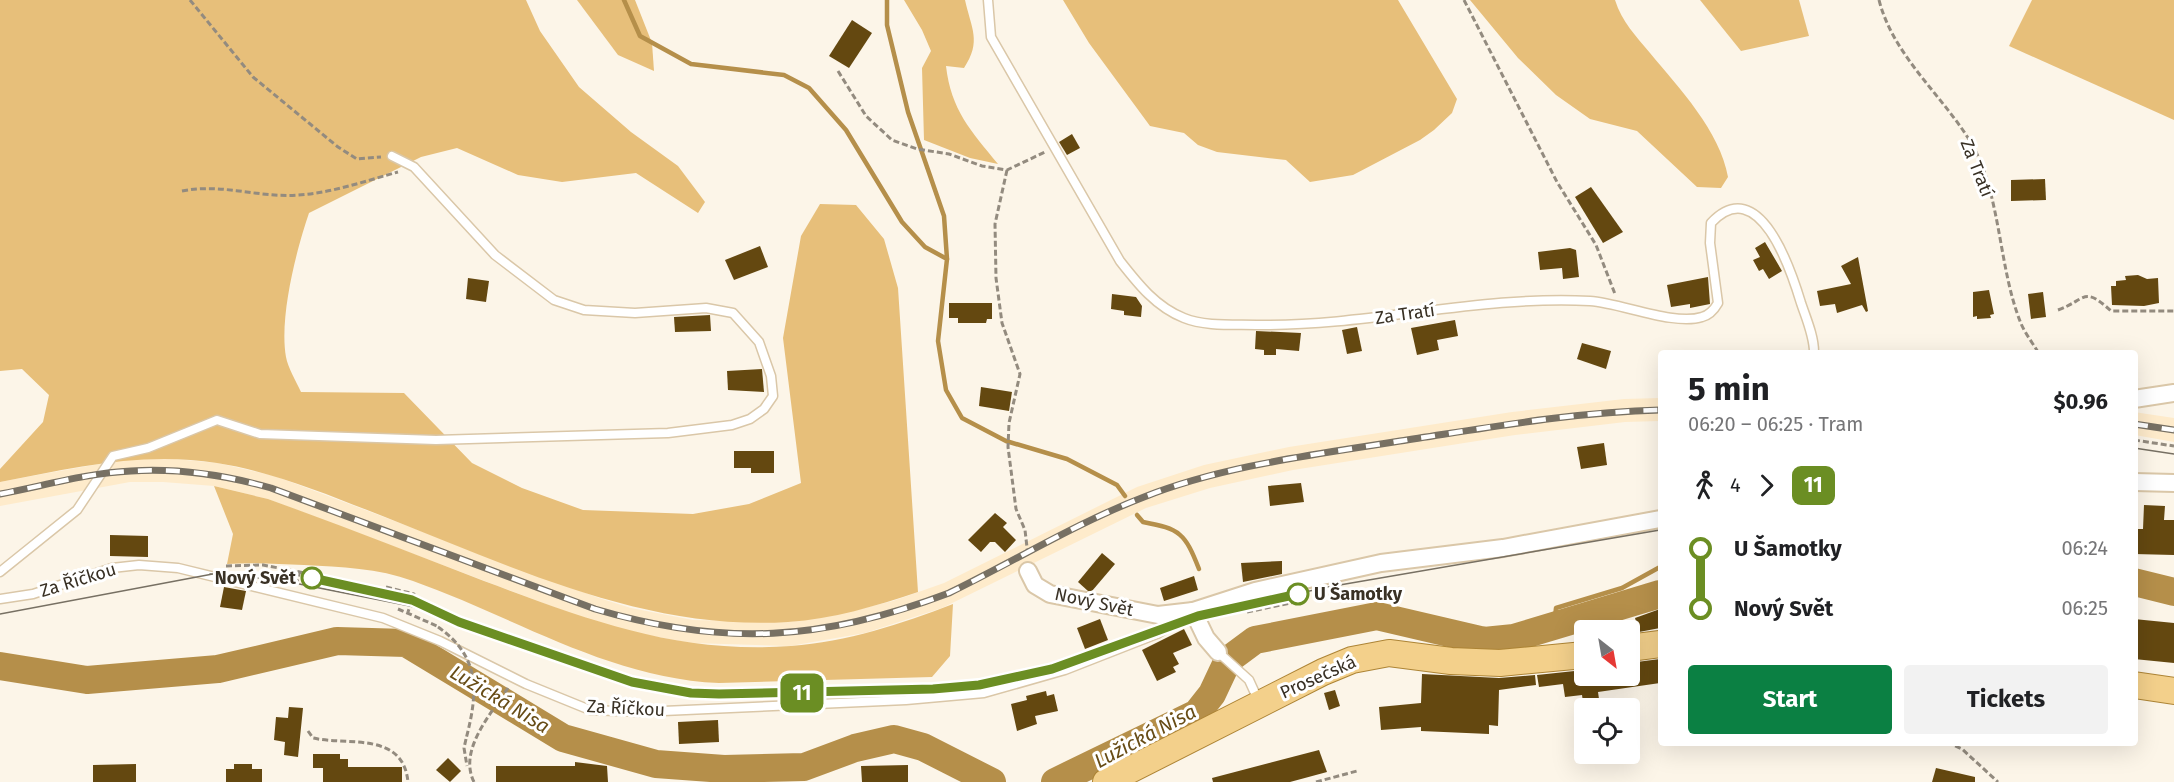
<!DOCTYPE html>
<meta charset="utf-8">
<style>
body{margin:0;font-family:"Fira Sans",sans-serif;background:#f2f2f2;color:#202124;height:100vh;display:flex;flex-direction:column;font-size:22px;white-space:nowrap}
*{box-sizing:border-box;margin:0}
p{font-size:20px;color:#757577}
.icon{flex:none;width:33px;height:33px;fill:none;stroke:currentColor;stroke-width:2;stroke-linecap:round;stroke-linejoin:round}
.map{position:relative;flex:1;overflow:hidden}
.details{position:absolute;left:1658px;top:350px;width:480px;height:396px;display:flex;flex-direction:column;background:#fff;border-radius:6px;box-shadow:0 6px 24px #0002}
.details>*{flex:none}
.badge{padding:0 12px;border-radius:9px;font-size:21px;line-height:39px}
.needle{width:39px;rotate:149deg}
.buttons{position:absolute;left:1574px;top:620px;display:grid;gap:12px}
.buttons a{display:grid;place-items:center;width:66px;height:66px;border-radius:6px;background:#fff;box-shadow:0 6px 24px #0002;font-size:30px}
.map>.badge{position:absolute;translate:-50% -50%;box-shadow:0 0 0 3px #fff}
.legs{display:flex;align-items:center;gap:9px;height:66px;padding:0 30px;font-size:20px}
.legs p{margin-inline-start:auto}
.summary{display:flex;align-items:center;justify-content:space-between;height:102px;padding:0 30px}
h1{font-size:33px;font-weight:700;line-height:45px}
.action{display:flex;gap:12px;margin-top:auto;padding:12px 30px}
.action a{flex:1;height:69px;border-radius:6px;background:#0b8043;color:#fff;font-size:24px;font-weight:700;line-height:69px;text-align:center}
.action a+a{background:#f2f2f2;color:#202124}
ul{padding:0 30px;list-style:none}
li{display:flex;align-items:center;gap:21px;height:60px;font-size:22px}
li i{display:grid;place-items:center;width:9px;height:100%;margin:0 8px;background:currentColor}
li i::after{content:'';width:15px;height:15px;margin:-8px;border:4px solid;border-radius:50%;background:#fff}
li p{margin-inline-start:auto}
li:first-child i{background:linear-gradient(#0000 50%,currentColor 0)}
li:last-child i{background:linear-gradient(currentColor 50%,#0000 0)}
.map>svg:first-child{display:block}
.built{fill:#feebcb}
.green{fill:#e7bf7a}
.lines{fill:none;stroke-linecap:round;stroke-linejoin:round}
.stream{stroke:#b58f4a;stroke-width:4.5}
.river{stroke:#b58f4a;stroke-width:28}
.building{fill:#644810}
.service-casing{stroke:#dac7a8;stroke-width:11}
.minor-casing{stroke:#dac7a8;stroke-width:20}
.primary-casing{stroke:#ad8435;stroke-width:28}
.path{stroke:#938b7f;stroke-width:3;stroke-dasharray:6 3;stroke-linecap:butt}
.service{stroke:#fff;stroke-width:8}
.minor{stroke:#fff;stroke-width:16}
.primary{stroke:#f3d08b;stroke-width:26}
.tram{stroke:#777063;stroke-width:1.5}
.rail-casing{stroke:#777063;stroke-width:7}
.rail{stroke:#fff;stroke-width:4.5;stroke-dasharray:14;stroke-linecap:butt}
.path-bridge{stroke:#938b7f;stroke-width:3;stroke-dasharray:6 3;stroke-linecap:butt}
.line-1-casing{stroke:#fff;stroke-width:14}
.line-1{stroke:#6b8e23;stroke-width:9}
.stop-1-dot{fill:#fff;stroke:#6b8e23;stroke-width:3}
.labels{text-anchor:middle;stroke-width:6;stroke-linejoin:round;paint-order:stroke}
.street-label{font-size:18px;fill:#393125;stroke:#fff}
.stop-label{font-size:18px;font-weight:bold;fill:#393125;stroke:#fff;text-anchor:end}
.water-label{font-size:20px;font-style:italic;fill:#674c16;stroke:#fff}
</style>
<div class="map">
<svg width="2174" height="782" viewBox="0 0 2174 782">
<rect width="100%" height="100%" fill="#fcf5e8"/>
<g class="built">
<polygon points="1660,398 1660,421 1625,422 1515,435 1293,470 1210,488 1146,508 942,608 865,633 790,646 691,643 625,631 591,621 268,499 214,486 163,482 130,482 0,506 0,482 48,473 128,459 164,458 218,463 275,476 599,598 631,608 693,620 789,622 831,616 893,601 944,583 1137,487 1204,465 1289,447 1512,412 1624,399"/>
<polygon points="2134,412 2174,418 2174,442 2135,435"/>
</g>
<g class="green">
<path d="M0,0H526L540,31L579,87L631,132L678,166L705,202L698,213L636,173L562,182L518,175L457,148L421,157L309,213C296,251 279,318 286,357C288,368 296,381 301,392L404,393L472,463L522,488L583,510L693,514L749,504L801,483L783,338L801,236L820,204L856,205L884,239L898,288L918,592C876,606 833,619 788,622C646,631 515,568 385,517C331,496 275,472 217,463C143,451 72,468 0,482V469L43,422L49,395L22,369L0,371Z"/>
<polygon points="577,0 635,0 652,43 654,71 618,55"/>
<path d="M904,0H965C971,28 982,41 964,68L946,66C951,110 971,131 998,164L970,158L924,140L922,68L931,51L922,30Z"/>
<polygon points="1063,0 1398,0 1457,99 1452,113 1434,130 1420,140 1353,175 1310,182 1286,160 1217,152 1198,145 1184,133 1150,126 1089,43"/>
<path d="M1470,0H1615C1622,22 1636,36 1650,53C1679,88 1720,131 1728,177L1721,188L1697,187L1637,131L1590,119L1556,95L1518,58Z"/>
<polygon points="1700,0 1799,0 1809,36 1741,51"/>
<polygon points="2032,0 2174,0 2174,120 2009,46"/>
<path d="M214,486L268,499C340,525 412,553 484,581C589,620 676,654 791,646C847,642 901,624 953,604L950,656L932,677L719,683C608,678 515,617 413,581C378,568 341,567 304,565C278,564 253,562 227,564L233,534Z"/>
</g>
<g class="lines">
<g class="stream">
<polyline points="624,0 640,36 691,64 784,75 809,88 846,130 902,222 925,247 947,259 938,341 946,390 962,418 1006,441 1067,459 1117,485 1125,496"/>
<polyline points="887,0 887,25 908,112 944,216 947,259"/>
<path d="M1137,515L1143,522C1180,529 1185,533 1199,569"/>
<polyline points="1554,627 1556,608 1622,588 1660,567"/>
</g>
<g class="river">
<polyline points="2134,582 2174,592"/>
<polyline points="0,666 87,680 218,669 337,641 406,643 563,738 656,764 724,769 804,767 855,748 894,739 923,747 992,782"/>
<polyline points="1055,782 1197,713 1212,694 1228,660 1255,640 1377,616 1484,641 1514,638 1660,594"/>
</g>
</g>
<g class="building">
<polygon points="852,20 872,33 849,68 829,56"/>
<polygon points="1072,134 1080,148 1067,155 1059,142"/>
<polygon points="2045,179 2046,200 2011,201 2011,180"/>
<polygon points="1591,187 1623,232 1603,243 1575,197"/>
<polygon points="1765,242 1782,271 1769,279 1763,269 1759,271 1753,260 1760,257 1755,248"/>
<polygon points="760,246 768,267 734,280 725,260"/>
<polygon points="1570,248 1576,250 1579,277 1563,279 1562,268 1540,270 1538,252"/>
<polygon points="1858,257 1868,311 1866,312 1862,305 1837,313 1835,304 1820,306 1817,291 1851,284 1841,266"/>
<polygon points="2138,275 2147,279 2158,278 2159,303 2144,306 2112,305 2111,286 2116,286 2116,281 2126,280 2125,276"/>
<polygon points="1708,277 1710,304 1690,308 1690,304 1671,307 1667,285"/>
<polygon points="468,278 489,281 486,302 466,299"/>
<polygon points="1989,290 1994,314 1990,315 1991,318 1977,319 1977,316 1973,317 1973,292"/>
<polygon points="2043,292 2046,317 2031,319 2028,294"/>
<polygon points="1112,294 1136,297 1142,306 1141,317 1124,315 1124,311 1111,309"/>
<polygon points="949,303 992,303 992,319 987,319 986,323 958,323 958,318 949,318"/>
<polygon points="710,315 711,331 675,332 674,317"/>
<polygon points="1455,320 1458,336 1437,340 1439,350 1417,355 1411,328"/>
<polygon points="1357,327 1362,351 1347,354 1342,330"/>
<polygon points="1256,331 1301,333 1299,351 1276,349 1276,355 1264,355 1264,350 1255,349"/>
<polygon points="1582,343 1611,351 1606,369 1577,359"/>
<polygon points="762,369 764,392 728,390 727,371"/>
<polygon points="981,387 1012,392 1009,411 979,406"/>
<polygon points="1604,443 1607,465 1581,469 1577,447"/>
<polygon points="734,451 774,451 774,473 751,473 751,468 734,468"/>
<polygon points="1301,483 1304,502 1270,506 1268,486"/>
<polygon points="2144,505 2165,506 2164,520 2174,520 2174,555 2134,554 2134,529 2143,529"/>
<polygon points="995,513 1007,523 1003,527 1016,540 1005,552 995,542 990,542 981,552 968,540"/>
<polygon points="110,535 148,536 148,557 110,556"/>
<polygon points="1102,553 1115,564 1092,591 1088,591 1078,582"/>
<polygon points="1282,561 1282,574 1243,582 1241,563"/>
<polygon points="1194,576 1198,590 1164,601 1160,588"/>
<polygon points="224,587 246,591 242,610 220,607"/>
<polygon points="1660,609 1660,628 1639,632 1635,618"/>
<polygon points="1100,619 1108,640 1085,649 1077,628"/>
<polygon points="2134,619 2174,623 2174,663 2134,659"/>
<polygon points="1184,629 1192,645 1173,653 1179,664 1173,667 1176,672 1157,681 1142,650"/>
<polygon points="1660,659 1660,683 1598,692 1599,699 1583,702 1582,695 1565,697 1563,684 1539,687 1537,675 1584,670 1584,675 1629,675 1629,663"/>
<polygon points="1422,674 1499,678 1535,675 1536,685 1499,690 1498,726 1489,725 1489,734 1421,731 1421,727 1381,730 1379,707 1421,703"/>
<polygon points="1335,690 1340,706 1329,710 1324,693"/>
<polygon points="1046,691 1047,696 1054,694 1058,711 1035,716 1037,724 1017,731 1011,704 1027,700 1026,696"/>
<polygon points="289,707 303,708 298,757 284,755 285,742 274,740 276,717 288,718"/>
<polygon points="718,720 719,742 679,744 678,722"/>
<polygon points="1319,750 1327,772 1290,782 1213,782 1212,778"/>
<polygon points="313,754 340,754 340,759 348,759 348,767 402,767 402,782 323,782 323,768 313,768"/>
<polygon points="448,758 461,771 450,782 436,770"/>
<polygon points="575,762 607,766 608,782 496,782 496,766 575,766"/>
<polygon points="136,764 136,782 93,782 93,765"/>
<polygon points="234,764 252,764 252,769 262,769 262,782 226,782 226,769 234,769"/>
<polygon points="908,765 908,782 862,782 861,766"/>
<polygon points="1936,768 1975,777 1975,782 1932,782"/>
</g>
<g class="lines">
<defs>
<g id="service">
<path d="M988,0L991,37L1120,261C1138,284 1156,307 1184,318C1206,327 1237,324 1260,325C1371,326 1480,295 1590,301C1621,303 1674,326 1702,317C1710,315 1714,310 1718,303L1710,243L1711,223C1759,172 1791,270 1801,303C1806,318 1814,336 1814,352"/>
<polyline points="0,572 77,510 113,456 148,448 217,420 260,434 436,440 668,433 732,425 750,419 764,409 773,396 771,376 759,342 733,313 706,308 635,313 584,310 554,300 495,255 414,167 392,156"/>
<polyline points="0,599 33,594 112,568 139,565 178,568 383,618 440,641 526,684 590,710 641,712 906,700 984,693 1065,670 1157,634 1186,616"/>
<polyline points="1218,652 1249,680 1259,702"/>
</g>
<g id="minor">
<polyline points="2134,399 2174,393"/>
<polyline points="2134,482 2174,483"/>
<polyline points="1028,571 1035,585 1050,594 1158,615 1193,611 1255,591 1381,563 1503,548 1660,519"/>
<polyline points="1193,611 1206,638 1218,652"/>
</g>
<g id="primary">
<polyline points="1629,648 1660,644"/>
<polyline points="2134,685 2174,691"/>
<polyline points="1106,782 1323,672 1352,660 1389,653 1451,661 1500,663 1584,655"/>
</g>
</defs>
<use href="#service" class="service-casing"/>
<use href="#minor" class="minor-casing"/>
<use href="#primary" class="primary-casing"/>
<g class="path">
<polyline points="190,0 253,77 338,147 357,159 381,157"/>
<polyline points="1464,0 1557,182 1596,245 1615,294"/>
<path d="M1879,0C1893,55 1941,94 1970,141C2001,192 1998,265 2020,321C2024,332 2032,342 2038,352"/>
<polyline points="838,71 866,116 892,140 917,149 949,154 982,166 1007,170 1045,152"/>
<polyline points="1007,170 995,224 996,278 1002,323 1020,374 1009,423 1008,447 1016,509 1025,530 1028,556"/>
<path d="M182,191C223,183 257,198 298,195C332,193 365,181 398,172"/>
<path d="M2058,310C2086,300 2083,285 2111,311H2174"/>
<polyline points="2134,440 2174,446"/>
<polyline points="226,566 263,565 310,574"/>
<polyline points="296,585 300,571"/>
<polyline points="386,587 414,594 408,612"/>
<polyline points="398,609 437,626"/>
<polyline points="1247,612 1295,602 1301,598"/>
<path d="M308,731L313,738C348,746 403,731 408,782"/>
<polyline points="466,739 464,748 467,766"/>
<polyline points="1947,742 1962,749 1998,782"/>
<path d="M474,782C458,750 491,714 508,688"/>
<polyline points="1316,782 1357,771"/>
</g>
<use href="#service" class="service"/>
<use href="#minor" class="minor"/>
<use href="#primary" class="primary"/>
<g class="tram">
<polyline points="2134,448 2174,454"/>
<polyline points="210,574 274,579 410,606 632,682 691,693 768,694 979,685 1052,669 1198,616 1249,604 1328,587 1660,530"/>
<polyline points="0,614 218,573"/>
</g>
<defs>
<g id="rail">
<polyline points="2134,424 2174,430"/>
<path d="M0,494C43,486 87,473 131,471C179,468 225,475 271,488L595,609C724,647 823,641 949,593C1013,562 1076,523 1144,497C1225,465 1314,455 1400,441C1486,428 1573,412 1660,410"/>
</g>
</defs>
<use href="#rail" class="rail-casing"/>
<use href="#rail" class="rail"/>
<path class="path-bridge" d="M438,627C481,657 478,693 466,739"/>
</g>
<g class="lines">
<defs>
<polyline id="line-1" points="312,578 412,600 459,622 632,682 691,693 719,694 933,689 979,685 1052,669 1198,616 1298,594"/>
</defs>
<use href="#line-1" class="line-1-casing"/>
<use href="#line-1" class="line-1"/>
</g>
<g class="stop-1-dot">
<circle cx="312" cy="578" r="10"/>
<circle cx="1298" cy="594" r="10"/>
</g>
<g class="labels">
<g class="street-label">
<text transform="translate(1977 168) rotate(68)" y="6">Za Tratí</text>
<text transform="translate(1405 314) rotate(-8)" y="6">Za Tratí</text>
<text transform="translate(78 580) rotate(-17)" y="6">Za Říčkou</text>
<text transform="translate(1094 602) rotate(12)" y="6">Nový Svět</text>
<text transform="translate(1318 677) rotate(-24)" y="6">Prosečská</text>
<text transform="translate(626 708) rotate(3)" y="6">Za Říčkou</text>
</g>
<g class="stop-label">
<text x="296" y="584">Nový Svět</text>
<text x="1314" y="600" text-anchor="start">U Šamotky</text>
</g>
<g class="water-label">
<text transform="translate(500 699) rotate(31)" y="7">Lužická Nisa</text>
<text transform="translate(1145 736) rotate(-28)" y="7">Lužická Nisa</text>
</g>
</g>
</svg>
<div class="buttons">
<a><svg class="needle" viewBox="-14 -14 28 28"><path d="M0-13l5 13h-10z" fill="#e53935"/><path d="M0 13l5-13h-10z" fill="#757577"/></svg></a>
<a><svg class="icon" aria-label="locate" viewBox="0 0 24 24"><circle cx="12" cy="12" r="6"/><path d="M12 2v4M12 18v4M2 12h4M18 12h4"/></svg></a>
</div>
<b class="badge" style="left:802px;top:693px;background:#6b8e23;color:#fff">11</b>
<section class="details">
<div class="summary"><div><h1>5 min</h1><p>06:20 – 06:25 · Tram</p></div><b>$0.96</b></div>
<div class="legs"><svg class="icon" aria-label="walk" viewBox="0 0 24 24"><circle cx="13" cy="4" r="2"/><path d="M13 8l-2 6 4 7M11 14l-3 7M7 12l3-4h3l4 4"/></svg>4<svg class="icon" aria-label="forward" viewBox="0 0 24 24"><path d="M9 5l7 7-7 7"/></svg><b class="badge" style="background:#6b8e23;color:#fff">11</b></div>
<ul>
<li><i style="color:#6b8e23"></i><b>U Šamotky</b><p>06:24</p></li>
<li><i style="color:#6b8e23"></i><b>Nový Svět</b><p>06:25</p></li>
</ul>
<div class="action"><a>Start</a><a>Tickets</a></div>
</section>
</div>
